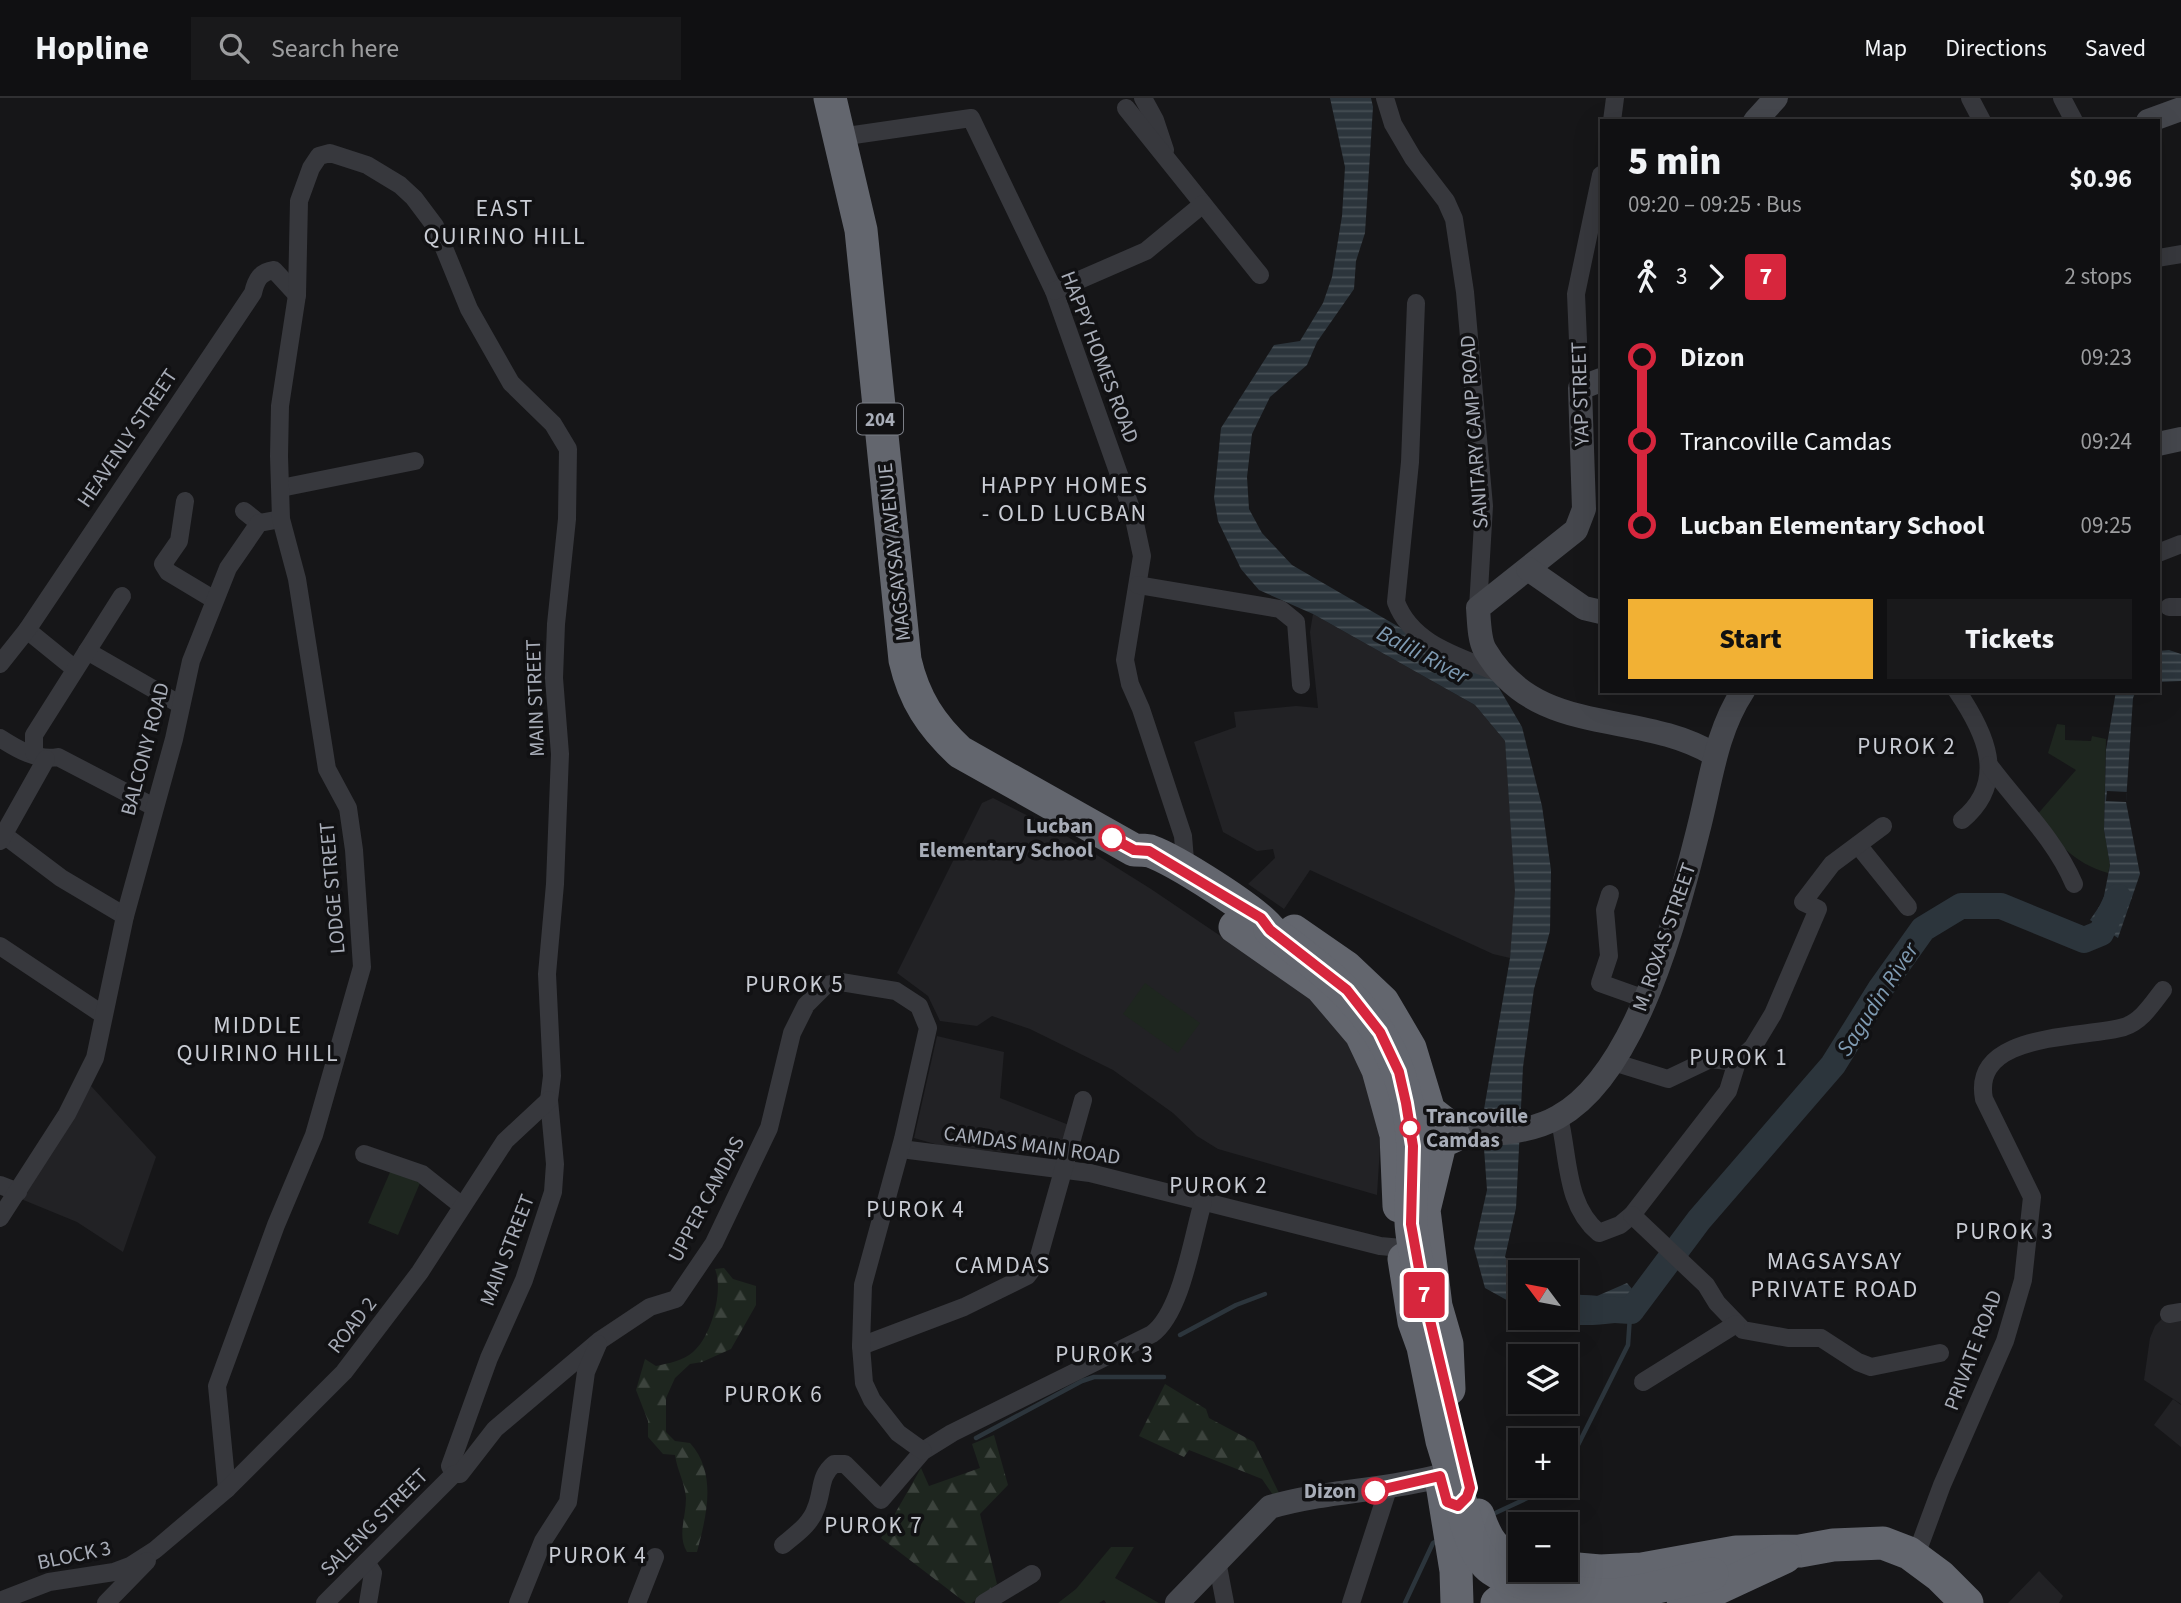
<!DOCTYPE html>
<meta charset="utf-8">
<style>
body{margin:0;font-family:"Source Sans 3",sans-serif;background:#19191b;color:#f1f3f6;height:100vh;display:flex;flex-direction:column;font-size:26px;white-space:nowrap}
*{box-sizing:border-box;margin:0}
p{font-size:23px;color:#9c9d9f}
.icon{flex:none;width:38px;height:38px;fill:none;stroke:currentColor;stroke-width:2;stroke-linecap:round;stroke-linejoin:round}
.map{position:relative;flex:1;overflow:hidden}
.details{position:absolute;left:1600px;top:21px;width:560px;height:574px;display:flex;flex-direction:column;background:#101012;border-radius:0px;box-shadow:0 7px 28px #0002,0 0 0 2px #303032}
.details>*{flex:none}
.badge{padding:0 14px;border-radius:5px;font-size:24px;line-height:46px}
.needle{width:46px;rotate:302deg}
.fabs{position:absolute;left:1508px;top:1162px;display:grid;gap:14px}
.fabs a{display:grid;place-items:center;width:70px;height:70px;border-radius:0px;background:#101012;box-shadow:0 7px 28px #0002,0 0 0 2px #303032;font-size:35px}
.map>.badge{position:absolute;translate:-50% -50%;box-shadow:0 0 0 4px #fff}
.legs{display:flex;align-items:center;gap:10px;height:77px;padding:0 28px;font-size:23px}
.legs p{margin-inline-start:auto}
.summary{display:flex;align-items:center;justify-content:space-between;height:119px;padding:0 28px}
h1{font-size:38px;font-weight:800;line-height:52px}
.button{display:flex;gap:14px;margin-top:auto;padding:14px 28px}
.button a{flex:1;height:80px;border-radius:0px;background:#f2b134;color:#111;font-size:28px;font-weight:800;line-height:80px;text-align:center}
.button a+a{background:#19191b;color:#f1f3f6}
ul{padding:0 28px;list-style:none}
li{display:flex;align-items:center;gap:24px;height:84px;font-size:26px}
li i{display:grid;place-items:center;width:10px;height:100%;margin:0 9px;background:currentColor}
li i::after{content:'';width:18px;height:18px;margin:-9px;border:5px solid;border-radius:50%;background:#101012}
li p{margin-inline-start:auto}
li:first-child i{background:linear-gradient(#0000 50%,currentColor 0)}
li:last-child i{background:linear-gradient(currentColor 50%,#0000 0)}
header{display:flex;align-items:center;gap:42px;box-sizing:border-box;height:98px;padding:0 35px;background:#101012;border-bottom:2px solid #303032}
header strong{font-size:33px}
nav{display:flex;gap:38px;margin-inline-start:auto;font-size:24px}
.search{width:490px;height:63px;background:#19191b;display:flex;align-items:center;gap:18px;box-sizing:border-box;padding:0 24px;border-radius:0px;color:#9c9d9f;font-size:26px}
.map>svg:first-child{display:block}
.built{fill:#222225}
.grass{fill:#1e261f}
.forest{fill:url(#forest-firs)}
.water{fill:url(#water-rules)}
.pier{fill:#161618}
.lines{fill:none;stroke-linecap:round;stroke-linejoin:round}
.stream{stroke:#2c353c;stroke-width:4.5}
.river{stroke:#2c353c;stroke-width:26}
.street{stroke:#37383d;stroke-width:18}
.secondary{stroke:#45474d;stroke-width:24}
.highway{stroke:#63666e;stroke-width:33}
.highway-bridge{stroke:#63666e;stroke-width:33}
.line-1-casing{stroke:#fff;stroke-width:16}
.line-1{stroke:#d7263d;stroke-width:10}
.stop-1-dot{fill:#fff;stroke:#d7263d;stroke-width:3.5}
.labels{text-anchor:middle;stroke-width:7;stroke-linejoin:round;paint-order:stroke}
.shield{fill:#111113;stroke:#7b7e86;stroke-width:2}
.shield-label{font-size:19px;font-weight:bold;fill:#a8adb8}
.street-label{font-size:21px;fill:#a8adb8;stroke:#111113}
.stop-label{font-size:21px;font-weight:bold;fill:#a8adb8;stroke:#111113;text-anchor:end}
.water-label{font-size:23px;font-style:italic;fill:#7f9bb3;stroke:#111113}
.neighbourhood-label{font-size:23px;letter-spacing:2px;fill:#c9ccd4;stroke:#111113}
.quarter-label{font-size:24px;letter-spacing:2px;fill:#c9ccd4;stroke:#111113}
</style>
<header>
<strong>Hopline</strong>
<div class="search"><svg class="icon" aria-label="search" viewBox="0 0 24 24"><circle cx="10" cy="10" r="6"/><path d="M15 15l6 6"/></svg>Search here</div>
<nav><a>Map</a><a>Directions</a><a>Saved</a></nav>
</header>
<div class="map">
<svg width="2181" height="1505" viewBox="0 0 2181 1505">
<defs>
<pattern id="forest-firs" width="22" height="20" patternUnits="userSpaceOnUse" patternTransform="scale(1.75)"><rect width="22" height="20" fill="#1e261f"/><path d="M5 1l3.5 6h-7zM16 11l3.5 6h-7z" fill="#3c433d"/></pattern>
<pattern id="water-rules" width="6" height="5" patternUnits="userSpaceOnUse" patternTransform="scale(1.75)"><rect width="6" height="5" fill="#2c353c"/><path d="M0 2.5h6" fill="none" stroke="#485056"/></pattern>
</defs>
<rect width="100%" height="100%" fill="#161618"/>
<g class="built">
<polygon points="1313,516 1475,607 1505,643 1516,793 1510,860 1493,856 1310,772 1284,811 1248,786 1275,760 1273,751 1257,753 1223,734 1194,644 1236,629 1234,614 1296,608 1318,610 1310,534"/>
<polygon points="993,700 1060,734 1151,791 1305,895 1348,937 1376,1007 1380,1049 1377,1097 1218,1051 1197,1038 1173,1015 1113,972 1030,931 992,918 977,928 940,923 928,898 897,875 982,705"/>
<polygon points="937,938 1004,954 1000,1000 1069,1027 1062,1058 949,1050 914,1040"/>
<polygon points="91,988 156,1059 123,1154 77,1124 21,1101"/>
<polygon points="2181,1219 2181,1306 2144,1282 2150,1240 2155,1228 2162,1221"/>
<polygon points="2173,1301 2181,1307 2181,1349 2154,1327"/>
<polygon points="2039,1473 2063,1498 2059,1505 2008,1505"/>
</g>
<g class="grass">
<path d="M2057,626L2065,627V642L2091,643L2092,638L2106,641L2104,732L2110,767L2108,775C2073,765 2059,745 2036,718L2076,672L2048,655Z"/>
<polygon points="1145,885 1200,925 1178,955 1123,916"/>
<polygon points="391,1072 420,1085 398,1137 368,1125"/>
<polygon points="1111,1449 1134,1449 1115,1480 1159,1505 1106,1505 1104,1502 1099,1505 1058,1505 1076,1491"/>
</g>
<g class="forest">
<path d="M724,1170L733,1181L756,1188V1207L731,1251L702,1264L690,1266L675,1280L666,1300V1334L675,1343L690,1345C718,1376 706,1419 697,1454H687C677,1437 686,1420 686,1400C685,1385 677,1372 675,1357L663,1356L648,1339V1323L636,1292L645,1261L656,1268C669,1265 683,1263 693,1254C711,1239 724,1193 715,1171Z"/>
<polygon points="1165,1286 1206,1311 1209,1320 1254,1344 1279,1395 1273,1397 1262,1381 1189,1352 1184,1359 1139,1338"/>
<polygon points="994,1337 1008,1387 980,1416 997,1486 972,1505 966,1505 881,1440 921,1370 929,1388 980,1370 972,1346"/>
</g>
<g class="water">
<polygon points="1330,0 1371,0 1373,9 1365,135 1356,163 1354,191 1317,244 1307,267 1270,299 1252,336 1247,379 1249,411 1262,435 1292,467 1444,555 1489,573 1522,629 1542,708 1551,772 1550,833 1534,891 1523,969 1516,1110 1505,1159 1521,1177 1521,1210 1485,1190 1474,1150 1487,1092 1482,1023 1510,860 1515,793 1505,643 1475,607 1313,516 1259,492 1241,471 1218,423 1214,400 1221,330 1274,247 1300,243 1323,205 1332,179 1342,118 1345,69"/>
<polygon points="2169,552 2181,556 2181,583 2158,584 2158,553"/>
<polygon points="2116,593 2136,593 2133,600 2126,704 2140,776 2118,840 2090,822 2103,803 2110,767 2104,732 2106,652"/>
<path d="M1627,1185L1644,1205L1643,1219C1611,1228 1570,1231 1538,1220H1566V1196L1597,1198Z"/>
</g>
<polygon class="pier" points="2107,693 2127,694 2126,704 2106,703"/>
<g class="lines">
<g class="stream">
<polyline points="1180,1237 1236,1207 1265,1196"/>
<polyline points="976,1340 1082,1283 1094,1279 1164,1279"/>
<polyline points="1566,1371 1628,1247 1630,1218"/>
<polyline points="1491,1417 1536,1396 1546,1388"/>
<polyline points="1405,1505 1433,1445 1439,1442"/>
</g>
<polyline class="river" points="1566,1209 1631,1213 1699,1122 1833,967 1881,890 1923,831 1961,808 2001,808 2084,842 2101,835 2118,799"/>
<g class="street">
<polyline points="1143,0 1155,22 1165,52"/>
<polyline points="1385,0 1393,26 1413,60 1446,103 1454,121 1465,194 1484,408 1478,510"/>
<polyline points="1970,0 1982,23"/>
<polyline points="2062,0 2074,23"/>
<polyline points="1126,10 1260,177"/>
<polyline points="1612,23 1615,0"/>
<polyline points="840,39 971,20 1054,193 1133,416 1142,458 1125,562 1130,586 1141,611 1183,738 1186,774"/>
<polyline points="2158,160 2181,156"/>
<polyline points="1054,193 1146,153 1203,106"/>
<path d="M1416,205L1410,364L1396,504C1413,549 1463,559 1503,577"/>
<polyline points="1580,290 1576,196 1601,77"/>
<polyline points="281,390 415,363"/>
<polyline points="185,403 179,443 163,466 168,474 213,501"/>
<polyline points="244,413 259,425"/>
<polyline points="2158,455 2181,446"/>
<polyline points="1138,487 1280,511 1296,524 1301,587"/>
<polyline points="2169,509 2181,509"/>
<polyline points="27,532 75,571"/>
<polyline points="87,553 181,607"/>
<path d="M0,566L27,532L253,195C256,182 260,174 274,172L297,197"/>
<path d="M1957,593C1985,634 2009,683 1962,722"/>
<path d="M0,640C17,651 37,663 58,659L154,709"/>
<polyline points="34,655 34,637 122,498"/>
<path d="M1989,667C2018,706 2055,741 2074,786"/>
<polyline points="4,737 61,780 125,818"/>
<polyline points="0,743 46,661"/>
<polyline points="1858,747 1908,809"/>
<polyline points="1610,796 1605,812 1609,858 1600,885 1645,901"/>
<polyline points="0,848 102,916"/>
<polyline points="1613,964 1668,981 1710,961 1737,964"/>
<path d="M1559,1019C1569,1059 1565,1107 1599,1135L1620,1127L1632,1117L1728,993L1737,964L1753,949L1773,916L1818,811L1803,804L1832,766L1883,728"/>
<polyline points="901,1051 1090,1075 1380,1148 1402,1150"/>
<polyline points="364,1056 422,1076 461,1107"/>
<polyline points="0,1087 18,1094"/>
<polyline points="1632,1117 1706,1187 1717,1205 1743,1232 1788,1240 1821,1240 1858,1264 1871,1269 1940,1255"/>
<polyline points="0,1120 67,1016 95,960 125,818 174,641 191,563 228,470 259,425 281,421"/>
<polyline points="2169,1216 2181,1214"/>
<polyline points="861,1248 964,1209 1027,1178 1037,1165 1083,1002"/>
<polyline points="1643,1284 1736,1226"/>
<polyline points="227,1391 217,1288 276,1127 314,1037 362,869 354,752 348,710 327,671 297,481 281,421 279,358 280,308 297,197 299,103 311,70 319,58 330,55 367,67 400,87 414,100 435,128 469,211 511,285 553,326 568,351 567,421 556,526 554,580 560,656 555,786 547,876 552,978 549,1002 555,1066 553,1094 524,1182 489,1260 450,1368 454,1376"/>
<path d="M783,1447C796,1436 811,1426 816,1410C823,1393 819,1378 834,1366H845L881,1402L923,1353L952,1335L1152,1236C1182,1214 1192,1140 1203,1104"/>
<path d="M1915,1460L1942,1387L2005,1243L2023,1182L2032,1099L1984,1001C1971,933 2083,941 2124,929C2142,923 2152,906 2163,892"/>
<polyline points="1217,1463 1225,1505"/>
<polyline points="366,1464 373,1475 368,1505"/>
<polyline points="0,1503 49,1484 114,1474 130,1468 155,1452 227,1391 344,1274 420,1174 505,1043 549,1002"/>
<polyline points="106,1505 147,1463"/>
<polyline points="325,1505 454,1376 460,1376 495,1331 599,1243 650,1209 676,1201 714,1145 769,1030 792,935 806,907 826,887 841,884 896,893 919,908 928,930 903,1041 863,1187 861,1248 864,1285 872,1302 898,1335 923,1353"/>
<polyline points="518,1505 543,1443 568,1404 586,1274 598,1246"/>
<polyline points="637,1505 655,1459"/>
<polyline points="984,1505 1032,1476"/>
<polyline points="1351,1505 1388,1391"/>
</g>
<g class="secondary">
<polyline points="1755,23 1776,0"/>
<polyline points="2148,23 2181,11"/>
<path d="M1601,282L1580,290L1584,411L1576,432L1478,510C1479,522 1479,542 1485,552C1538,642 1638,610 1715,657"/>
<polyline points="2158,346 2181,341"/>
<polyline points="1528,471 1584,510 1601,514"/>
<path d="M1438,1039C1475,1037 1525,1038 1558,1019C1638,975 1678,812 1699,729C1711,682 1716,634 1743,593"/>
<path d="M1177,1505L1270,1409C1324,1393 1384,1393 1440,1378"/>
</g>
<g class="highway">
<path d="M830,0L861,132L905,562C914,601 931,627 960,654L1134,752C1139,752 1145,752 1150,753C1175,762 1255,812 1270,832"/>
<polyline points="1235,829 1321,889 1361,936 1378,972 1396,1037 1399,1108"/>
<polyline points="1294,833 1346,869 1383,904 1410,950 1429,1013 1452,1031"/>
<polyline points="1404,1161 1414,1224 1423,1249 1442,1343 1460,1402"/>
<polyline points="1449,1291 1447,1246 1436,1208 1424,1112 1439,1050 1443,1043 1454,1038"/>
<polyline points="1442,1386 1456,1473 1457,1505"/>
<path d="M1478,1417C1486,1441 1494,1457 1521,1462"/>
<polyline points="1566,1470 1600,1473 1642,1471 1736,1454 1800,1453 1833,1447 1883,1445 1909,1455 1940,1478 1967,1505"/>
<polyline points="1682,1498 1714,1492 1785,1459"/>
<path d="M1497,1505C1518,1487 1522,1490 1548,1496"/>
</g>
<g class="highway-bridge">
<path d="M1270,832C1353,893 1406,938 1413,1049C1414,1074 1410,1099 1411,1124C1412,1147 1419,1170 1423,1193"/>
<path d="M1460,1402C1466,1423 1471,1450 1487,1467C1508,1489 1591,1500 1622,1496C1652,1492 1682,1482 1712,1476"/>
</g>
</g>
<g class="lines">
<defs>
<polyline id="line-1" points="1112,740 1134,752 1149,753 1261,820 1270,832 1347,892 1380,934 1399,974 1406,1005 1413,1048 1411,1126 1423,1193 1470,1390 1467,1399 1458,1408 1447,1404 1440,1378 1375,1393"/>
</defs>
<use href="#line-1" class="line-1-casing"/>
<use href="#line-1" class="line-1"/>
</g>
<g class="stop-1-dot">
<circle cx="1112" cy="740" r="12"/>
<circle cx="1410" cy="1030" r="9"/>
<circle cx="1375" cy="1393" r="12"/>
</g>
<g class="labels">
<rect class="shield" x="857" y="305.5" width="46" height="31" rx="5"/>
<g class="shield-label">
<text x="880" y="328">204</text>
</g>
<g class="street-label">
<text transform="translate(1100 259) rotate(69)" y="7">HAPPY HOMES ROAD</text>
<text transform="translate(1580 296) rotate(-92)" y="7">YAP STREET</text>
<text transform="translate(1474 334) rotate(-94)" y="7">SANITARY CAMP ROAD</text>
<text transform="translate(127 340) rotate(-56)" y="7">HEAVENLY STREET</text>
<text transform="translate(894 454) rotate(-96)" y="7">MAGSAYSAY AVENUE</text>
<text transform="translate(535 600) rotate(-92)" y="7">MAIN STREET</text>
<text transform="translate(145 651) rotate(-75)" y="7">BALCONY ROAD</text>
<text transform="translate(332 790) rotate(-95)" y="7">LODGE STREET</text>
<text transform="translate(1664 839) rotate(-71)" y="7">M. ROXAS STREET</text>
<text transform="translate(1032 1047) rotate(8)" y="7">CAMDAS MAIN ROAD</text>
<text transform="translate(706 1101) rotate(-62)" y="7">UPPER CAMDAS</text>
<text transform="translate(507 1152) rotate(-69)" y="7">MAIN STREET</text>
<text transform="translate(352 1227) rotate(-52)" y="7">ROAD 2</text>
<text transform="translate(1973 1252) rotate(-69)" y="7">PRIVATE ROAD</text>
<text transform="translate(374 1424) rotate(-45)" y="7">SALENG STREET</text>
<text transform="translate(74 1457) rotate(-12)" y="7">BLOCK 3</text>
</g>
<g class="stop-label">
<text x="1093" y="735">Lucban<tspan x="1093" dy="24">Elementary School</tspan></text>
<text x="1426" y="1025" text-anchor="start">Trancoville<tspan x="1426" dy="24">Camdas</tspan></text>
<text x="1356" y="1400">Dizon</text>
</g>
<g class="water-label">
<text transform="translate(1423 556) rotate(28)" y="8">Balili River</text>
<text transform="translate(1877 901) rotate(-57)" y="8">Sagudin River</text>
</g>
<g class="neighbourhood-label">
<text x="1907" y="656">PUROK 2</text>
<text x="795" y="894">PUROK 5</text>
<text x="1739" y="967">PUROK 1</text>
<text x="1219" y="1095">PUROK 2</text>
<text x="916" y="1119">PUROK 4</text>
<text x="2005" y="1141">PUROK 3</text>
<text x="1105" y="1264">PUROK 3</text>
<text x="774" y="1304">PUROK 6</text>
<text x="874" y="1435">PUROK 7</text>
<text x="598" y="1465">PUROK 4</text>
</g>
<g class="quarter-label">
<text x="505" y="118">EAST<tspan x="505" dy="28">QUIRINO HILL</tspan></text>
<text x="1065" y="395">HAPPY HOMES<tspan x="1065" dy="28">- OLD LUCBAN</tspan></text>
<text x="258" y="935">MIDDLE<tspan x="258" dy="28">QUIRINO HILL</tspan></text>
<text x="1835" y="1171">MAGSAYSAY<tspan x="1835" dy="28">PRIVATE ROAD</tspan></text>
<text x="1003" y="1175">CAMDAS</text>
</g>
</g>
</svg>
<div class="fabs">
<a><svg class="needle" viewBox="-14 -14 28 28"><path d="M0-13l5 13h-10z" fill="#e53935"/><path d="M0 13l5-13h-10z" fill="#9c9d9f"/></svg></a>
<a><svg class="icon" aria-label="layers" viewBox="0 0 24 24"><path d="M12 4l9 5-9 5-9-5zM3 14l9 5 9-5"/></svg></a>
<a>+</a>
<a>−</a>
</div>
<b class="badge" style="left:1424px;top:1197px;background:#d7263d;color:#fff">7</b>
<section class="details">
<div class="summary"><div><h1>5 min</h1><p>09:20 – 09:25 · Bus</p></div><b>$0.96</b></div>
<div class="legs"><svg class="icon" aria-label="walk" viewBox="0 0 24 24"><circle cx="13" cy="4" r="2"/><path d="M13 8l-2 6 4 7M11 14l-3 7M7 12l3-4h3l4 4"/></svg>3<svg class="icon" aria-label="forward" viewBox="0 0 24 24"><path d="M9 5l7 7-7 7"/></svg><b class="badge" style="background:#d7263d;color:#fff">7</b><p>2 stops</p></div>
<ul>
<li><i style="color:#d7263d"></i><b>Dizon</b><p>09:23</p></li>
<li><i style="color:#d7263d"></i><span>Trancoville Camdas</span><p>09:24</p></li>
<li><i style="color:#d7263d"></i><b>Lucban Elementary School</b><p>09:25</p></li>
</ul>
<div class="button"><a>Start</a><a>Tickets</a></div>
</section>
</div>
